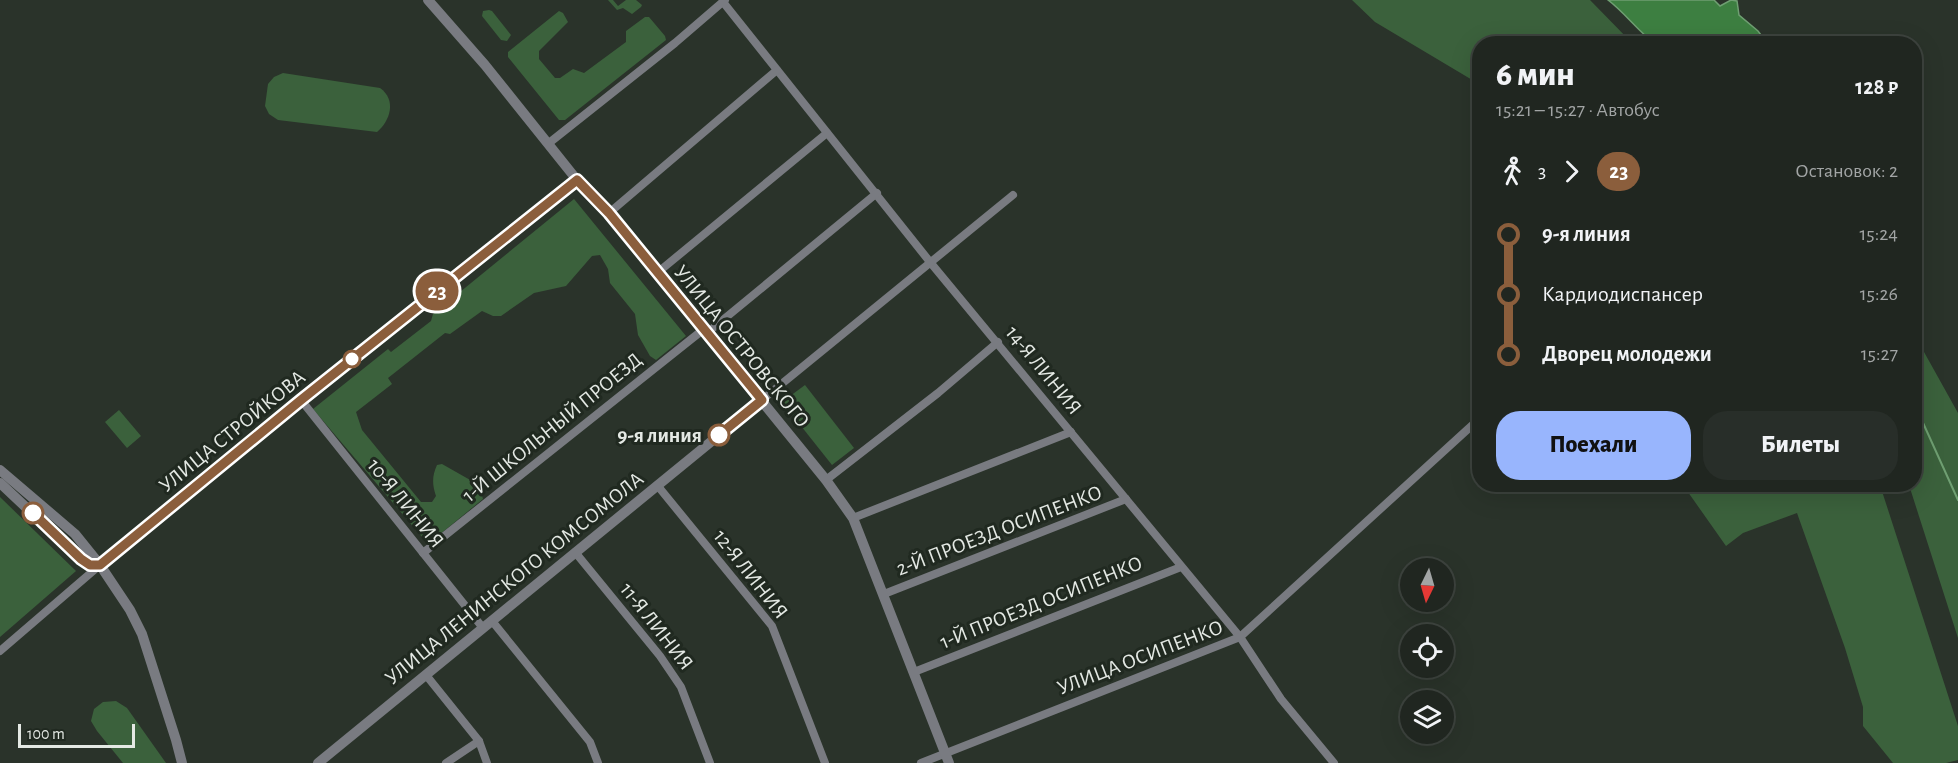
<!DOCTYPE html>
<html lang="ru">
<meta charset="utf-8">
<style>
body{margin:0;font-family:"Alegreya Sans",sans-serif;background:#282e29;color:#f1f3f6;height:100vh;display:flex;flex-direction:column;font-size:22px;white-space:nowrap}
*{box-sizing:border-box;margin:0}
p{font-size:20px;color:#a2a5a5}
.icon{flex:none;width:33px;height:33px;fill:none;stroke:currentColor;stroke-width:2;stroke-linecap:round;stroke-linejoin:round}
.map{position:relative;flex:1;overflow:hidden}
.panel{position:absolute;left:1472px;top:36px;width:450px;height:456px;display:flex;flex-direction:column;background:#202620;border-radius:24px;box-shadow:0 6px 24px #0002,0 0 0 2px #3d433e}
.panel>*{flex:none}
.badge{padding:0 12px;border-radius:20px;font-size:21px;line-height:39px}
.needle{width:39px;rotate:185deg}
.controls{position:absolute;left:1400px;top:558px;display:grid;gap:12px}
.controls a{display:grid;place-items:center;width:54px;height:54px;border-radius:50%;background:#202620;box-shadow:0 6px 24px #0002,0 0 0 2px #3d433e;font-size:30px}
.scale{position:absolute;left:18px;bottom:15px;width:117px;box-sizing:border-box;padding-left:6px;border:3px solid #e4e9e4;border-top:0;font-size:16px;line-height:21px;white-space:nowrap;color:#e4e9e4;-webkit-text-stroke:4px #202920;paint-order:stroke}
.map>.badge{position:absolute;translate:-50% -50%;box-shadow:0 0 0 3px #fff}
.legs{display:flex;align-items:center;gap:9px;height:66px;padding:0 24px;font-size:20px}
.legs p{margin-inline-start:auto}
.overview{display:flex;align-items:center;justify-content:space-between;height:102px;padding:0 24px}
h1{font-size:33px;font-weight:800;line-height:45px}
.cta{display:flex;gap:12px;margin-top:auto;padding:12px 24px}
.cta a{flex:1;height:69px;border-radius:24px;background:#98b5fd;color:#111;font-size:24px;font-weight:800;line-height:69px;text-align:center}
.cta a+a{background:#282e29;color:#f1f3f6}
ul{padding:0 24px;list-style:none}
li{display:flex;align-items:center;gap:21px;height:60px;font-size:22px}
li i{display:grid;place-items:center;width:9px;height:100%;margin:0 8px;background:currentColor}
li i::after{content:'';width:15px;height:15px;margin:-8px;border:4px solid;border-radius:50%;background:#202620}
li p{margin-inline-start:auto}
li:first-child i{background:linear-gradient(#0000 50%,currentColor 0)}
li:last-child i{background:linear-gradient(currentColor 50%,#0000 0)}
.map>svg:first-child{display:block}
.green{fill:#3b613c}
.water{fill:#3d7f41;stroke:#6f9f72;stroke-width:1.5}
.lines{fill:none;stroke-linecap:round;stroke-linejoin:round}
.stream{stroke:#6f9f72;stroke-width:2}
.minor{stroke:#797b81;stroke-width:8}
.tertiary{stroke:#797b81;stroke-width:10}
.line-1-casing{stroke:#fff;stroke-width:14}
.line-1{stroke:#8b5e3c;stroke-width:9}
.stop-1-dot{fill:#fff;stroke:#8b5e3c;stroke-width:3}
.labels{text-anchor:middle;stroke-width:6;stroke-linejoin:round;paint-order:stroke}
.street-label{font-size:21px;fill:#e4e9e4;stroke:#202920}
.stop-label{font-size:21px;font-weight:bold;fill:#e4e9e4;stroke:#202920;text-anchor:end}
</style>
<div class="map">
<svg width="1958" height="763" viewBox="0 0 1958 763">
<rect width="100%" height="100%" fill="#2a332a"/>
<g class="green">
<polygon points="608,0 613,0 618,6 626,0 636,0 642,5 641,7 632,14 623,8 617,10"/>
<polygon points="1352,0 1590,0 1632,43 1479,44 1479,84 1375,22"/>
<polygon points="489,10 492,11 511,35 507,41 501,40 482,16 483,11"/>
<polygon points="559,11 563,13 568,22 539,51 539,59 555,78 560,78 573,69 584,73 626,42 626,31 645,17 649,17 665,36 666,40 565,120 559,120 508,57 508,52"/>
<path d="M283,73L380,88C397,100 390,121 377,132L278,120L269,114L265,106L268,84L274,77Z"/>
<path d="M574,199L686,336L656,360L650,356L638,335L635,314L610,283L608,269L600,255L592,256L566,286L534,293L501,316H493L482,311L450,334L445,333L388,378L392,384L356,412L362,430L421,502H432L436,496C432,484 432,476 437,465L442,464L479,485L483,499L428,544L313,409L388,349L391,352L431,321L433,314Z"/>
<polygon points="1914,334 1958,413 1958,638 1909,485 1914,484"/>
<polygon points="805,385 854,448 832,465 782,402"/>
<polygon points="119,410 141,436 127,448 105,422"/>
<polygon points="1683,485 1880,485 1958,726 1958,760 1946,763 1893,763 1863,726 1863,707 1845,648 1797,513 1743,533 1726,546"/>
<polygon points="0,497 76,571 0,637"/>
<polygon points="116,701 127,708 166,763 123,763 97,731 91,721 94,709 103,702"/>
</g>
<path class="water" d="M1608,0H1714L1720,6L1731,0L1737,1L1739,15L1758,31L1767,43H1654C1637,30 1625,13 1608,0Z"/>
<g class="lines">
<polyline class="stream" points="1914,403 1958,500"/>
<g class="minor">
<polyline points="723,2 930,262 1240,637 1281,699 1334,763"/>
<polyline points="549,143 675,43 725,0"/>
<polyline points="609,213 777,70"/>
<polyline points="657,273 827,133"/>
<polyline points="707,333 877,193"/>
<polyline points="301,400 483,628"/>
<polyline points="762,400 1013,195"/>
<polyline points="826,480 938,393 998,342"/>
<polyline points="657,485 772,626 825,763"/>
<polyline points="853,518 1071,432"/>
<polyline points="575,552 660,656 681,687 710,763"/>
<polyline points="423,553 704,329"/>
<polyline points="884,594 1126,499"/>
<polyline points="492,621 590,742 598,763"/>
<polyline points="0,651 100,565"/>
<polyline points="914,672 1181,567"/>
<polyline points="426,675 479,741 487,763"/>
<polyline points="446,763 479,741"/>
<polyline points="921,763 1240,637 1479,419"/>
</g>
<g class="tertiary">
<polyline points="428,0 485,65 577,180 609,213 826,480 853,518 949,763"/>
<polyline points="0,470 75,534 100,565 130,610 142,634 176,740 182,763"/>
<polyline points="0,483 81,559 90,565 100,565"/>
<polyline points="100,565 301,400 577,180"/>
<polyline points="318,763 762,400"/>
</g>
</g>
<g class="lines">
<defs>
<polyline id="line-1" points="33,513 81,559 90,565 100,565 301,400 577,180 609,213 762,400 719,435"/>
</defs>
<use href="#line-1" class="line-1-casing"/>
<use href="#line-1" class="line-1"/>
</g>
<g class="stop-1-dot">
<circle cx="352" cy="359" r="8"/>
<circle cx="719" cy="435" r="10"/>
<circle cx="33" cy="513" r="10"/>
</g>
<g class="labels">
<g class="street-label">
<text transform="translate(742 346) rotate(51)" y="7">УЛИЦА ОСТРОВСКОГО</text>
<text transform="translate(1044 370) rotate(51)" y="7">14-Я ЛИНИЯ</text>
<text transform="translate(552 427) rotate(-39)" y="7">1-Й ШКОЛЬНЫЙ ПРОЕЗД</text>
<text transform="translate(232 431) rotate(-39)" y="7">УЛИЦА СТРОЙКОВА</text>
<text transform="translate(406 503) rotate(51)" y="7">10-Я ЛИНИЯ</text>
<text transform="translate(999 530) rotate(-21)" y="7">2-Й ПРОЕЗД ОСИПЕНКО</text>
<text transform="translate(751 574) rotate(52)" y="7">12-Я ЛИНИЯ</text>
<text transform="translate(514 578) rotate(-39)" y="7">УЛИЦА ЛЕНИНСКОГО КОМСОМОЛА</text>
<text transform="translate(1041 602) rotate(-22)" y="7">1-Й ПРОЕЗД ОСИПЕНКО</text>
<text transform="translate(657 626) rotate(52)" y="7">11-Я ЛИНИЯ</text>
<text transform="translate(1140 657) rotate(-21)" y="7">УЛИЦА ОСИПЕНКО</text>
</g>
<g class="stop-label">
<text x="702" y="442">9-я линия</text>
</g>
</g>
</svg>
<div class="controls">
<a><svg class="needle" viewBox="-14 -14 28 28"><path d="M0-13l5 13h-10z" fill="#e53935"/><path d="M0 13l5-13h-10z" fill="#a2a5a5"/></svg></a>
<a><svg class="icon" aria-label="locate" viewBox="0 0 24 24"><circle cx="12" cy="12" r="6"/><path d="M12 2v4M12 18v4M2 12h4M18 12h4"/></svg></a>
<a><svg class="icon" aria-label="layers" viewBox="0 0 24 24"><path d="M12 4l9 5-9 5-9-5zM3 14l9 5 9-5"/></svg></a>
</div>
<div class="scale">100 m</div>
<b class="badge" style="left:437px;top:291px;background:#8b5e3c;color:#fff">23</b>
<section class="panel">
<div class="overview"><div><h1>6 мин</h1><p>15:21 – 15:27 · Автобус</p></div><b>128 ₽</b></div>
<div class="legs"><svg class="icon" aria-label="walk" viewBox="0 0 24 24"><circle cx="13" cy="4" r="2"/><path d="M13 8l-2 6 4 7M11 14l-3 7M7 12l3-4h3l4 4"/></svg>3<svg class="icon" aria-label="forward" viewBox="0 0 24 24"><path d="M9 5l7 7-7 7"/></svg><b class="badge" style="background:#8b5e3c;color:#fff">23</b><p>Остановок: 2</p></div>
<ul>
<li><i style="color:#8b5e3c"></i><b>9-я линия</b><p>15:24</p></li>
<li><i style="color:#8b5e3c"></i><span>Кардиодиспансер</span><p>15:26</p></li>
<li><i style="color:#8b5e3c"></i><b>Дворец молодежи</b><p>15:27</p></li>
</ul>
<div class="cta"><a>Поехали</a><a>Билеты</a></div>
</section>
</div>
